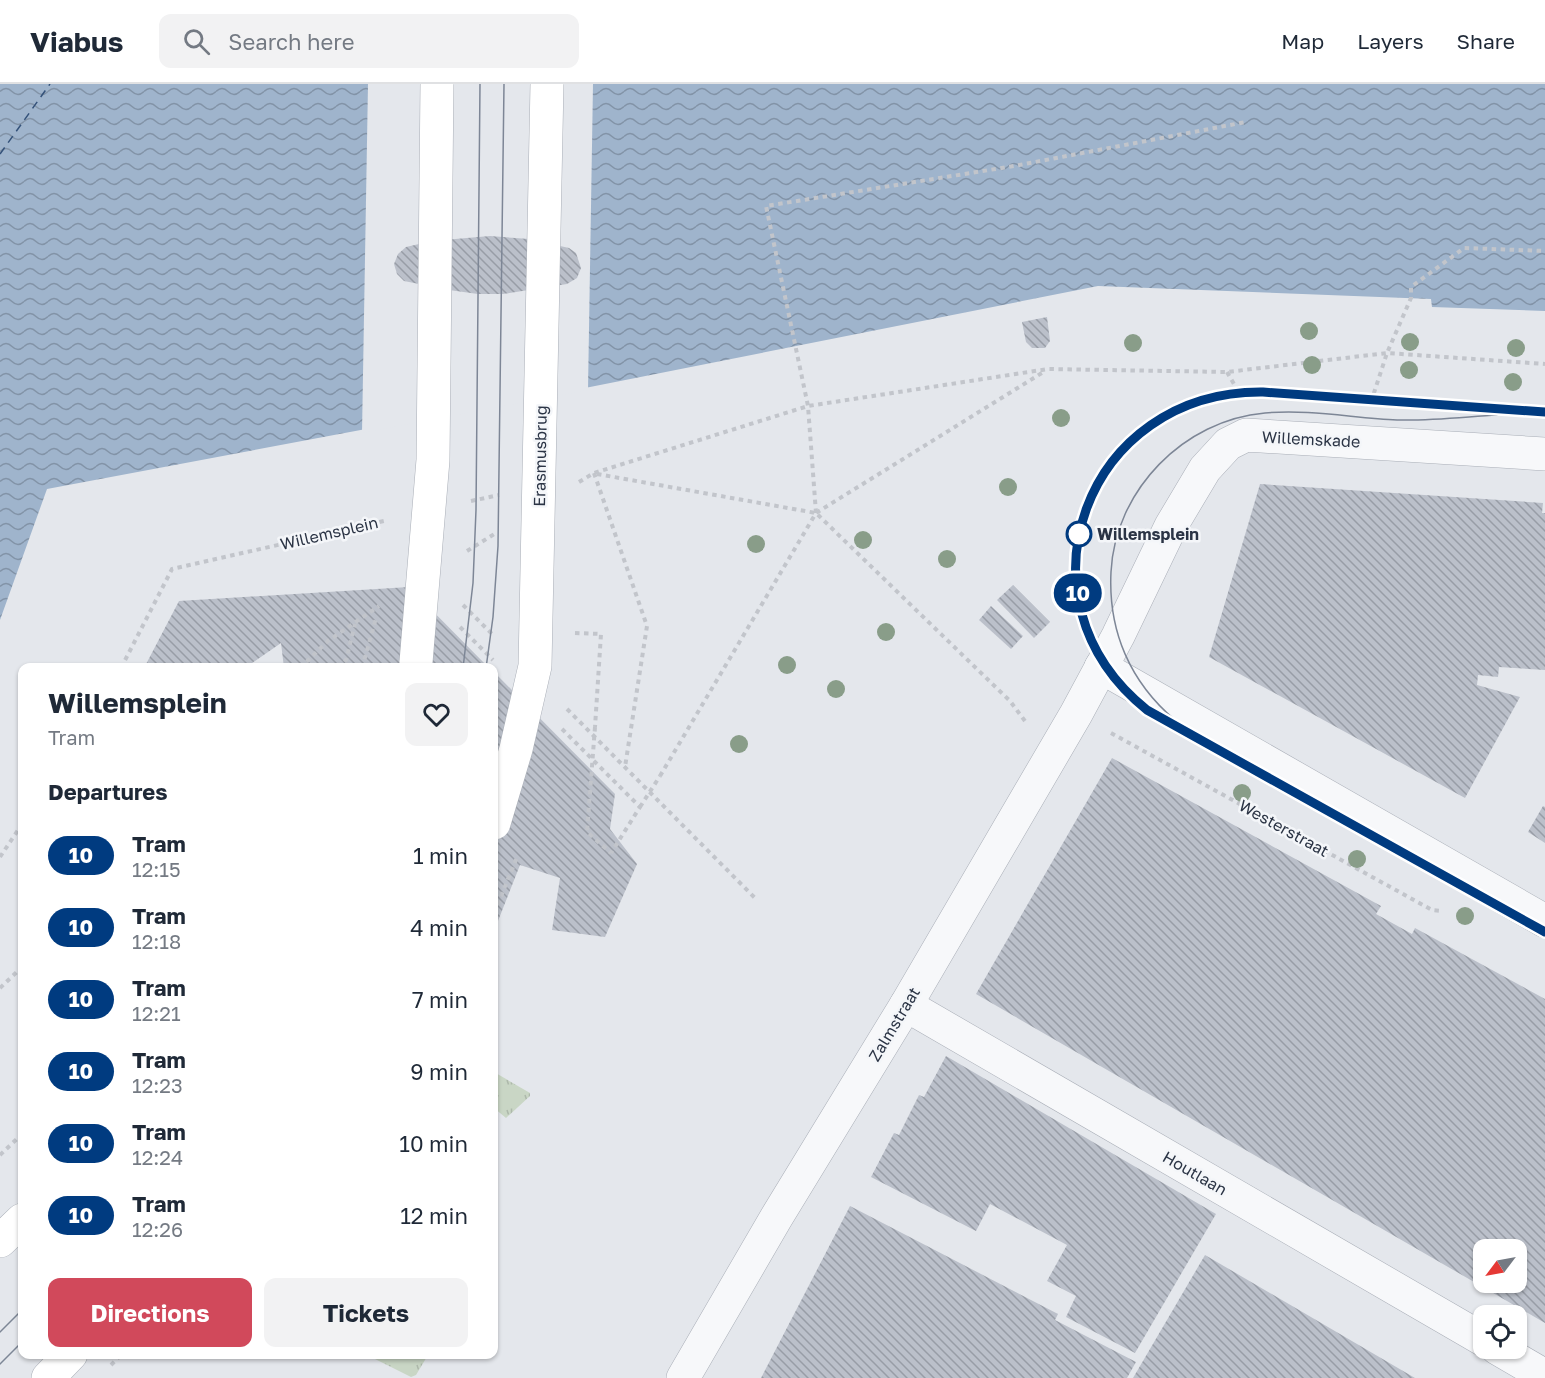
<!DOCTYPE html>
<style>
body{margin:0;font-family:"Golos Text",sans-serif;background:#f2f2f3;color:#1f2937;height:100vh;display:flex;flex-direction:column;font-size:22px;white-space:nowrap}
*{box-sizing:border-box;margin:0}
p{font-size:20px;color:#747a83}
.icon{flex:none;width:33px;height:33px;fill:none;stroke:currentColor;stroke-width:2;stroke-linecap:round;stroke-linejoin:round}
.map{position:relative;flex:1;overflow:hidden}
.sheet{position:absolute;left:18px;top:579px;width:480px;height:696px;display:flex;flex-direction:column;background:#fff;border-radius:12px;box-shadow:0 2px 4px #0004}
.sheet>*{flex:none}
.badge{padding:0 12px;border-radius:20px;font-size:21px;line-height:39px}
.needle{width:39px;rotate:238deg}
.controls{position:absolute;left:1473px;top:1155px;display:grid;gap:12px}
.controls a{display:grid;place-items:center;width:54px;height:54px;border-radius:12px;background:#fff;box-shadow:0 2px 4px #0004;font-size:30px}
.map>.badge{position:absolute;translate:-50% -50%;box-shadow:0 0 0 3px #fff}
h2{padding:0 30px;font-size:22px;line-height:54px}
.round{display:grid;place-items:center;flex:none;width:63px;height:63px;border-radius:12px;background:#f2f2f3}
.headline{display:flex;align-items:center;justify-content:space-between;height:102px;padding:0 30px}
h1{font-size:28px;font-weight:700;line-height:45px}
.primary-button{display:flex;gap:12px;margin-top:auto;padding:12px 30px}
.primary-button a{flex:1;height:69px;border-radius:12px;background:#d1495b;color:#fff;font-size:24px;font-weight:700;line-height:69px;text-align:center}
.primary-button a+a{background:#f2f2f3;color:#1f2937}
ul{padding:0;list-style:none}
li{display:flex;align-items:center;gap:18px;height:72px;padding:0 30px}
li div{flex:1}
li b{display:block;font-size:22px}
li em{font-style:normal}
li .badge{min-width:66px;font-weight:700;text-align:center}
header{display:flex;align-items:center;gap:36px;box-sizing:border-box;height:84px;padding:0 30px;background:#fff;border-bottom:2px solid #e0e1e3}
header strong{font-size:28px}
nav{display:flex;gap:33px;margin-inline-start:auto;font-size:21px}
.search{width:420px;height:54px;background:#f2f2f3;display:flex;align-items:center;gap:15px;box-sizing:border-box;padding:0 21px;border-radius:12px;color:#747a83;font-size:22px}
.map>svg:first-child{display:block}
.grass{fill:url(#grass-tufts)}
.water{fill:url(#water-waves)}
.pier{fill:#e4e7ec}
.lines{fill:none;stroke-linecap:round;stroke-linejoin:round}
.ferry{stroke:#34527a;stroke-width:1.5;stroke-dasharray:8 6;stroke-linecap:butt}
.building{fill:url(#building-back-hatch);fill-rule:evenodd}
.street-casing{stroke:#a9aeb7;stroke-width:34}
.secondary-casing{stroke:#a9aeb7;stroke-width:34}
.path{stroke:#c2c5cb;stroke-width:4;stroke-dasharray:4.5 4.5;stroke-linecap:butt}
.street{stroke:#f7f8fa;stroke-width:33}
.secondary{stroke:#fff;stroke-width:33}
.tram{stroke:#7d8696;stroke-width:1.5}
.secondary-bridge-casing{stroke:#a9aeb7;stroke-width:34;stroke-linecap:butt}
.path-bridge{stroke:#c2c5cb;stroke-width:4;stroke-dasharray:4.5 4.5;stroke-linecap:butt}
.secondary-bridge{stroke:#fff;stroke-width:33}
.tree{fill:#899d89}
.line-casing{stroke:#fff;stroke-width:14}
.line{stroke:#003b80;stroke-width:9}
.stop-dot{fill:#fff;stroke:#003b80;stroke-width:3}
.labels{text-anchor:middle;stroke-width:5;stroke-linejoin:round;paint-order:stroke}
.street-label{font-size:16px;fill:#2b3445;stroke:#f4f6f9}
.stop-label{font-size:16px;font-weight:bold;fill:#2b3445;stroke:#f4f6f9;text-anchor:start}
</style>
<header>
<strong>Viabus</strong>
<div class="search"><svg class="icon" aria-label="search" viewBox="0 0 24 24"><circle cx="10" cy="10" r="6"/><path d="M15 15l6 6"/></svg>Search here</div>
<nav><a>Map</a><a>Layers</a><a>Share</a></nav>
</header>
<div class="map">
<svg width="1545" height="1294" viewBox="0 0 1545 1294">
<defs>
<pattern id="grass-tufts" width="24" height="20" patternUnits="userSpaceOnUse" patternTransform="scale(1.5)"><rect width="24" height="20" fill="#c9d6c5"/><path d="M3 7l-1-3M5 7V3M7 7l1-3M15 17l-1-3M17 17v-4M19 17l1-3" fill="none" stroke="#adb8ab"/></pattern>
<pattern id="water-waves" width="16" height="10" patternUnits="userSpaceOnUse" patternTransform="scale(1.5)"><rect width="16" height="10" fill="#9fb4cc"/><path d="M0 5q4-4 8 0t8 0" fill="none" stroke="#8293a7"/></pattern>
<pattern id="building-back-hatch" width="6" height="6" patternUnits="userSpaceOnUse" patternTransform="scale(1.5)"><rect width="6" height="6" fill="#bbc0ca"/><path d="M-1 5l2 2M0 0l6 6M5-1l2 2" fill="none" stroke="#989da6"/></pattern>
</defs>
<rect width="100%" height="100%" fill="#e4e7ec"/>
<g class="grass">
<polygon points="494,988 530,1009 530,1012 506,1034 494,1024"/>
<polygon points="367,1271 428,1271 416,1291 411,1293"/>
</g>
<polygon class="water" points="0,0 1545,0 1545,227 1432,223 1431,215 1098,202 590,303 47,405 0,536"/>
<polygon class="pier" points="368,0 593,0 588,306 362,349"/>
<g class="lines">
<polyline class="ferry" points="0,70 50,0"/>
</g>
<g class="building">
<polygon points="490,152 529,155 569,164 576,169 581,184 577,194 567,200 503,210 478,210 449,206 404,197 397,190 394,180 398,170 406,163 432,157"/>
<polygon points="1047,233 1050,257 1045,264 1032,264 1026,258 1022,238"/>
<polygon points="1260,400 1543,419 1542,429 1545,429 1545,586 1499,583 1498,593 1478,591 1477,601 1520,613 1465,714 1209,573"/>
<polygon points="1013,501 1050,538 1034,554 997,516"/>
<polygon points="409,503 489,584 284,584 281,559 245,584 144,584 179,517"/>
<polygon points="991,522 1023,552 1011,565 979,536"/>
<polygon points="494,588 615,710 610,745 637,780 605,853 552,846 560,794 520,781 494,847"/>
<path d="M1112,674L1381,822L1376,830L1412,850L1415,844L1545,915V1239L976,910ZM1484,1166H1516V1198H1484Z"/>
<polygon points="1543,722 1545,723 1545,759 1528,748"/>
<polygon points="946,972 1216,1130 1135,1269 1066,1233 1076,1212 1047,1197 1067,1161 990,1120 976,1147 871,1093 894,1049 899,1051 919,1011 924,1013"/>
<polygon points="850,1122 1058,1230 1055,1236 1136,1278 1127,1294 761,1294"/>
<polygon points="1205,1171 1415,1294 1133,1294"/>
</g>
<g class="lines">
<defs>
<g id="street">
<polyline points="1101,583 1545,837"/>
<polyline points="906,921 1484,1256"/>
<polyline points="1497,1264 1545,1292"/>
<polyline points="683,1294 776,1134 906,921 1076,630 1118,552 1171,442 1205,385 1228,360 1246,351 1545,370"/>
</g>
<g id="secondary">
<polyline points="0,1157 22,1136"/>
<polyline points="48,1294 71,1270"/>
</g>
</defs>
<use href="#street" class="street-casing"/>
<use href="#secondary" class="secondary-casing"/>
<g class="path">
<polyline points="1227,288 1241,312"/>
<polyline points="1371,318 1387,269 1411,214 1411,203 1464,164 1545,167"/>
<polyline points="594,389 647,542 625,683"/>
<polyline points="597,390 816,429 1010,617 1025,637"/>
<polyline points="579,398 594,389 808,322 1048,285 1227,288 1387,269 1545,280"/>
<polyline points="471,417 499,411"/>
<polyline points="816,429 808,322 766,122 1014,82 1246,38"/>
<polyline points="467,467 496,449"/>
<polyline points="463,521 494,552"/>
<polyline points="460,543 493,576"/>
<polyline points="575,549 601,550 595,643"/>
<polyline points="121,584 172,485 388,436"/>
<polyline points="300,584 328,557 379,522"/>
<polyline points="338,584 346,576 355,540"/>
<polyline points="567,625 755,814"/>
<polyline points="562,645 640,723 611,769"/>
<polyline points="1111,649 1432,826 1442,827"/>
<polyline points="660,692 816,429 1045,287"/>
<polyline points="0,773 22,740"/>
<polyline points="0,904 22,883"/>
<polyline points="0,1071 22,1050"/>
<polyline points="111,1281 122,1270"/>
</g>
<use href="#street" class="street"/>
<use href="#secondary" class="secondary"/>
<g class="tram">
<path d="M1545,328L1263,308C1086,306 1008,515 1147,626L1545,848"/>
<polyline points="463,584 473,499 476,426 480,0"/>
<polyline points="486,584 493,533 498,462 504,0"/>
<path d="M1175,636C1130,598 1108,547 1111,488C1115,406 1184,336 1265,329C1309,325 1353,334 1397,336C1430,337 1464,333 1497,331"/>
<polyline points="0,1248 22,1226"/>
<polyline points="0,1280 22,1258"/>
</g>
<defs>
<g id="secondary-bridge">
<polyline points="416,578 433,376 437,0"/>
<polyline points="494,739 516,665 535,582 547,0"/>
</g>
</defs>
<use href="#secondary-bridge" class="secondary-bridge-casing"/>
<g class="path-bridge">
<polyline points="362,584 376,534"/>
<polyline points="595,643 587,748 611,769"/>
<polyline points="640,723 660,692"/>
<polyline points="494,829 518,771"/>
</g>
<use href="#secondary-bridge" class="secondary-bridge"/>
</g>
<g class="tree">
<circle cx="1309" cy="247" r="9"/>
<circle cx="1410" cy="258" r="9"/>
<circle cx="1133" cy="259" r="9"/>
<circle cx="1516" cy="264" r="9"/>
<circle cx="1312" cy="281" r="9"/>
<circle cx="1409" cy="286" r="9"/>
<circle cx="1513" cy="298" r="9"/>
<circle cx="1061" cy="334" r="9"/>
<circle cx="1008" cy="403" r="9"/>
<circle cx="863" cy="456" r="9"/>
<circle cx="756" cy="460" r="9"/>
<circle cx="947" cy="475" r="9"/>
<circle cx="886" cy="548" r="9"/>
<circle cx="787" cy="581" r="9"/>
<circle cx="836" cy="605" r="9"/>
<circle cx="739" cy="660" r="9"/>
<circle cx="1242" cy="709" r="9"/>
<circle cx="1357" cy="775" r="9"/>
<circle cx="1465" cy="832" r="9"/>
</g>
<g class="lines">
<defs>
<path id="line" d="M1545,328L1263,308C1086,306 1008,515 1147,626L1545,848"/>
</defs>
<use href="#line" class="line-casing"/>
<use href="#line" class="line"/>
</g>
<circle class="stop-dot" cx="1079" cy="450" r="12"/>
<g class="labels">
<g class="street-label">
<text transform="translate(1311 355) rotate(3)" y="6">Willemskade</text>
<text transform="translate(540 372) rotate(-89)" y="6">Erasmusbrug</text>
<text transform="translate(329 449) rotate(-13)" y="6">Willemsplein</text>
<text transform="translate(1284 744) rotate(29)" y="6">Westerstraat</text>
<text transform="translate(894 940) rotate(-59)" y="6">Zalmstraat</text>
<text transform="translate(1195 1089) rotate(30)" y="6">Houtlaan</text>
</g>
<g class="stop-label">
<text x="1097" y="456">Willemsplein</text>
</g>
</g>
</svg>
<div class="controls">
<a><svg class="needle" viewBox="-14 -14 28 28"><path d="M0-13l5 13h-10z" fill="#e53935"/><path d="M0 13l5-13h-10z" fill="#747a83"/></svg></a>
<a><svg class="icon" aria-label="locate" viewBox="0 0 24 24"><circle cx="12" cy="12" r="6"/><path d="M12 2v4M12 18v4M2 12h4M18 12h4"/></svg></a>
</div>
<b class="badge" style="left:1078px;top:509px;background:#003b80;color:#fff">10</b>
<section class="sheet">
<div class="headline"><div><h1>Willemsplein</h1><p>Tram</p></div><a class="round"><svg class="icon" aria-label="heart" viewBox="0 0 24 24"><path d="M12 20l-8-8c-3-5 5-10 8-4 3-6 11-1 8 4z"/></svg></a></div>
<h2>Departures</h2>
<ul>
<li><span class="badge" style="background:#003b80;color:#fff">10</span><div><b>Tram</b><p>12:15</p></div><em>1 min</em></li>
<li><span class="badge" style="background:#003b80;color:#fff">10</span><div><b>Tram</b><p>12:18</p></div><em>4 min</em></li>
<li><span class="badge" style="background:#003b80;color:#fff">10</span><div><b>Tram</b><p>12:21</p></div><em>7 min</em></li>
<li><span class="badge" style="background:#003b80;color:#fff">10</span><div><b>Tram</b><p>12:23</p></div><em>9 min</em></li>
<li><span class="badge" style="background:#003b80;color:#fff">10</span><div><b>Tram</b><p>12:24</p></div><em>10 min</em></li>
<li><span class="badge" style="background:#003b80;color:#fff">10</span><div><b>Tram</b><p>12:26</p></div><em>12 min</em></li>
</ul>
<div class="primary-button"><a>Directions</a><a>Tickets</a></div>
</section>
</div>
